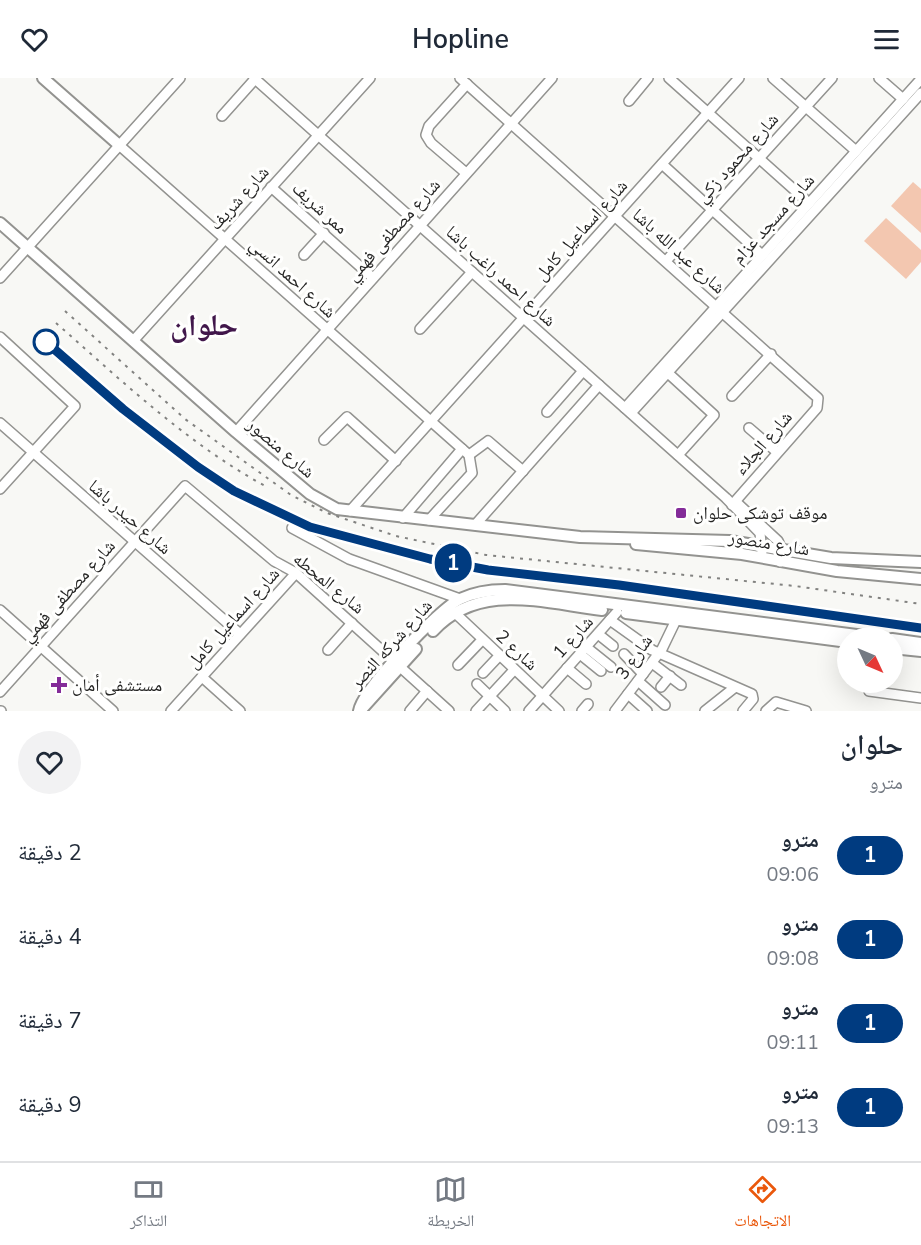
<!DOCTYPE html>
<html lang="ar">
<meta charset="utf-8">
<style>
body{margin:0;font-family:"Nunito Sans","Noto Naskh Arabic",sans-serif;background:#f2f2f3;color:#1f2937;direction:rtl;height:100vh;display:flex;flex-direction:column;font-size:22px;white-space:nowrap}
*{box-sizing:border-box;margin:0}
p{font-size:20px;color:#747a83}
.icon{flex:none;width:33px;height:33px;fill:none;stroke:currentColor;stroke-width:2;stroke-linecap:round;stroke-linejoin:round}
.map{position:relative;height:633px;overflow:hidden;direction:ltr}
.sheet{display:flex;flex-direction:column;background:#fff;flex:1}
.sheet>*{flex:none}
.badge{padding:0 12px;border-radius:20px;font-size:21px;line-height:39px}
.needle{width:39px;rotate:134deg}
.tools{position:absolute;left:837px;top:549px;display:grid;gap:12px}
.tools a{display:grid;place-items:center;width:66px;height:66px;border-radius:50%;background:#fff;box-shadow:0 6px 24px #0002;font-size:30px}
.map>.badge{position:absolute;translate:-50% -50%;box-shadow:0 0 0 3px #fff}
.round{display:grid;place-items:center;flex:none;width:63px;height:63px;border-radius:32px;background:#f2f2f3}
.head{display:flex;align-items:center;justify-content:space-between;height:102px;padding:0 18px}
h1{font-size:28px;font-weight:600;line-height:45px}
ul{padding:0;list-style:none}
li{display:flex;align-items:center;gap:18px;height:84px;padding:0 18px}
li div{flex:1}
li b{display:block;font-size:22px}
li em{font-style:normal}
li .badge{min-width:66px;font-weight:700;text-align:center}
header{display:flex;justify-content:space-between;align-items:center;height:78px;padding:0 18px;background:#fff;font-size:27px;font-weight:600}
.tab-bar{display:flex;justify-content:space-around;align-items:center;height:84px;border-top:2px solid #e0e1e3;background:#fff;font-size:16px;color:#747a83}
.tab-bar a{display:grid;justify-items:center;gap:3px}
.tab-bar .selected{color:#ea580c}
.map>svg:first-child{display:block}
.green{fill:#f3c7b0}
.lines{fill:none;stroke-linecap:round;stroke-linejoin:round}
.minor-casing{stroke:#939390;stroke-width:12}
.tertiary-casing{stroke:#939390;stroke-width:14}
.minor{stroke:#fff;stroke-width:9}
.tertiary{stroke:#fff;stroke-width:10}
.rail{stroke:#828280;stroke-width:2;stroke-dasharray:3 6;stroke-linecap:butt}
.line-casing{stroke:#fff;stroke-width:14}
.line{stroke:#003b80;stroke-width:9}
.stop-dot{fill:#fff;stroke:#003b80;stroke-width:3}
.poi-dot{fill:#842c99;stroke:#fffffe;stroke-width:2}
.labels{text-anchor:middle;stroke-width:6;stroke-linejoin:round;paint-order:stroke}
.street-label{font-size:18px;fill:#262625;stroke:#fffffe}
.poi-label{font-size:18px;fill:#262625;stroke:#fffffe;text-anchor:start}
.town-label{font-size:30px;font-weight:bold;fill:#41174b;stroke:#fffffe}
</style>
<header><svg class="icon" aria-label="menu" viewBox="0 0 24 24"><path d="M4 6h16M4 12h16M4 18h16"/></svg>Hopline<svg class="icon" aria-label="heart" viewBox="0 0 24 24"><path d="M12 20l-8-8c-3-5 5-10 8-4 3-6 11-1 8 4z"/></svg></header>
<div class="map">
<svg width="921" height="633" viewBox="0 0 921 633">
<rect width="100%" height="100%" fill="#f8f8f5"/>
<g class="green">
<polygon points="913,104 921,111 921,155 891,128"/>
<polygon points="886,140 921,172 921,184 906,201 864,163"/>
</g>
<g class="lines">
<defs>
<g id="minor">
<polyline points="254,0 726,420 760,455 762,474"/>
<polyline points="460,0 818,320 817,330 732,427"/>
<polyline points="669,0 809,125"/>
<polyline points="773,0 856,73"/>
<polyline points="879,0 903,21"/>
<polyline points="629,23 648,0"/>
<polyline points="222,38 255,1"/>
<polyline points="119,67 469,377 488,363 523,393"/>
<polyline points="662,86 762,177"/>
<polyline points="466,95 431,65 426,57 429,48 467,6"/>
<polyline points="271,109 373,200"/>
<polyline points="304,177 324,155"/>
<polyline points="666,183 832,0"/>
<polyline points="0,200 180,0"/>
<polyline points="420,251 472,194"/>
<polyline points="0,259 75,328 0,411"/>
<polyline points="133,263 370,0"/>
<polyline points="668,295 714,337 678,377"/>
<polyline points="732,318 771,276"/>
<polyline points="625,330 921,1"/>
<polyline points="547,334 583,293"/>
<polyline points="631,335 921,15"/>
<polyline points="0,345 240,556"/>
<polyline points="749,350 777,374"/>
<polyline points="236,354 552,0"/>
<polyline points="324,362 347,339 396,383"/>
<polyline points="736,424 778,463 782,472 780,484"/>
<polyline points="350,433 739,0"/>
<polyline points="403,440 462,371"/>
<polyline points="429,442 472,395 469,377"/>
<polyline points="475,447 599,307"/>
<polyline points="292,450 349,481 460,521"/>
<polyline points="0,532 113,633"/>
<polyline points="454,534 559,633"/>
<polyline points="610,542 652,572 752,616 753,621 743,633"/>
<polyline points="598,556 613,568"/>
<polyline points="586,569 611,589"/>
<polyline points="328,572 352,545"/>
<polyline points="580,576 601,593"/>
<polyline points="624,576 643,596"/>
<polyline points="652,585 681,607"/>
<polyline points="458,587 482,562"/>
<polyline points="567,590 586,606"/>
<polyline points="483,595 499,578"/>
<polyline points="202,599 240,633"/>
<polyline points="638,603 665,627"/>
<polyline points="477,606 505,633"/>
<polyline points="661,609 670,598"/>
<polyline points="869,613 921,620"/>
<polyline points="0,614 185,408 274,483 296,495 449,633"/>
<polyline points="628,616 647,633"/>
<polyline points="0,633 1,633"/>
<polyline points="171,633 296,495"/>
<polyline points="410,633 427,613"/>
<polyline points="476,633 514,592"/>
<polyline points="529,633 617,534"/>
<polyline points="582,633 588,626"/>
<polyline points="615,633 662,571 676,542"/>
<polyline points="705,633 734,610"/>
<polyline points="766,633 776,624 806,633"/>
</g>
<g id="tertiary">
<polyline points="43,0 119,67"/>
<polyline points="0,145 236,354 310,416 337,431 580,459 730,463 831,480 921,484"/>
<polyline points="636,466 742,476 837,493 921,501"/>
<polyline points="626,535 848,564"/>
<path d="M433,553C479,503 543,525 602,532"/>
<polyline points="892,561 921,565"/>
<polyline points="892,570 921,573"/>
<path d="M359,633C362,612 439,531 460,521C475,514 490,512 505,512L880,560"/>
<polyline points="360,633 416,571"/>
</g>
</defs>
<use href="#minor" class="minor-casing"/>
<use href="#tertiary" class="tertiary-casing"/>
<use href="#minor" class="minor"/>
<use href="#tertiary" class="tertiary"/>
<g class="rail">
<polyline points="65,233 185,341 291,417 327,435 396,458 486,477 795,508 921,526"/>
<path d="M56,245C122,303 189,367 267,409"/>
<path d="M46,264C102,313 170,380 236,414C313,454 402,479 488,492C532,499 576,501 620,507C721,520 821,536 921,550"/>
</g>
</g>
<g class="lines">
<defs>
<polyline id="line" points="46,264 123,331 198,389 234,413 310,449 430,481 488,492 619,507 921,550"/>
</defs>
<use href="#line" class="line-casing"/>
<use href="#line" class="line"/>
</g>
<circle class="stop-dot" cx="46" cy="264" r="12"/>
<g class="poi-dot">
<rect x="675" y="429" width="12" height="12" rx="3"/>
<path d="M56 598h6v6h6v6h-6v6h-6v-6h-6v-6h6z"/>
</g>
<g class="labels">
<g class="street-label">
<text transform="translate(737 80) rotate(-48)" y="6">شارع محمود زكي</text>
<text transform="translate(239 120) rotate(-48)" y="6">شارع شريف</text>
<text transform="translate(320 130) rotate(42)" y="6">ممر شريف</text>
<text transform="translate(773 141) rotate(-48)" y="6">شارع مسجد عزام</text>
<text transform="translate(393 152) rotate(-48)" y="6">شارع مصطفى فهمي</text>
<text transform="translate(581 152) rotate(-48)" y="6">شارع اسماعيل كامل</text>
<text transform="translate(679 173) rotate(42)" y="6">شارع عبد الله باشا</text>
<text transform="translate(501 198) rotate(42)" y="6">شارع احمد راغب باشا</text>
<text transform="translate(293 200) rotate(42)" y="6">شارع احمد انسي</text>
<text transform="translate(763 365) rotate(-49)" y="6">شارع الجلاء</text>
<text transform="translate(281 370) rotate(40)" y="6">شارع منصور</text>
<text transform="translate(130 439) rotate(41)" y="6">شارع حيدر باشا</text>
<text transform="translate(769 465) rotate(9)" y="6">شارع منصور</text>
<text transform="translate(329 505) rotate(39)" y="6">شارع المحطه</text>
<text transform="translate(68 513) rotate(-48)" y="6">شارع مصطفى فهمي</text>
<text transform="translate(233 540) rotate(-48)" y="6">شارع اسماعيل كامل</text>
<text transform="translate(573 559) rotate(-48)" y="6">شارع 1</text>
<text transform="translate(391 566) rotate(-48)" y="6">شارع شركه النصر</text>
<text transform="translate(517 572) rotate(43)" y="6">شارع 2</text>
<text transform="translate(634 579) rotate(-55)" y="6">شارع 3</text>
</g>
<g class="poi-label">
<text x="693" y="441">موقف توشكى حلوان</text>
<text x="72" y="613">مستشفى أمان</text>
</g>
<g class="town-label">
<text x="204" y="257">حلوان</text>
</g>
</g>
</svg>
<div class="tools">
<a><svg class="needle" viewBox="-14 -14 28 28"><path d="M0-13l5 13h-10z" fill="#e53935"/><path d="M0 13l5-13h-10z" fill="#747a83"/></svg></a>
</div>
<b class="badge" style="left:453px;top:485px;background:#003b80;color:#fff">1</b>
</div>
<section class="sheet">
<div class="head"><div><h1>حلوان</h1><p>مترو</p></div><a class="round"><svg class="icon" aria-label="heart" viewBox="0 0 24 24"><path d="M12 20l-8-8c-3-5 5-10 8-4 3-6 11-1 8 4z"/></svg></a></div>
<ul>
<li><span class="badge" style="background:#003b80;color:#fff">1</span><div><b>مترو</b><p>09:06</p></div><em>2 دقيقة</em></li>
<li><span class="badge" style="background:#003b80;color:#fff">1</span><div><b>مترو</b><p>09:08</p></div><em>4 دقيقة</em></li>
<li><span class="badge" style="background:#003b80;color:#fff">1</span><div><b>مترو</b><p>09:11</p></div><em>7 دقيقة</em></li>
<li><span class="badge" style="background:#003b80;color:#fff">1</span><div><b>مترو</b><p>09:13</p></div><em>9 دقيقة</em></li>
</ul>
</section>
<nav class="tab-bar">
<a class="selected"><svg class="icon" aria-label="directions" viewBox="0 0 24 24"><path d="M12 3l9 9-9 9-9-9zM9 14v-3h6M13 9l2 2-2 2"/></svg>الاتجاهات</a>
<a><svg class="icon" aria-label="map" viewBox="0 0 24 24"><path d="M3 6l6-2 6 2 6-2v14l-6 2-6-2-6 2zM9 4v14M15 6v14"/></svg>الخريطة</a>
<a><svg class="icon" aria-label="tickets" viewBox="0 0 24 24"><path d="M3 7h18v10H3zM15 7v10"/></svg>التذاكر</a>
</nav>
